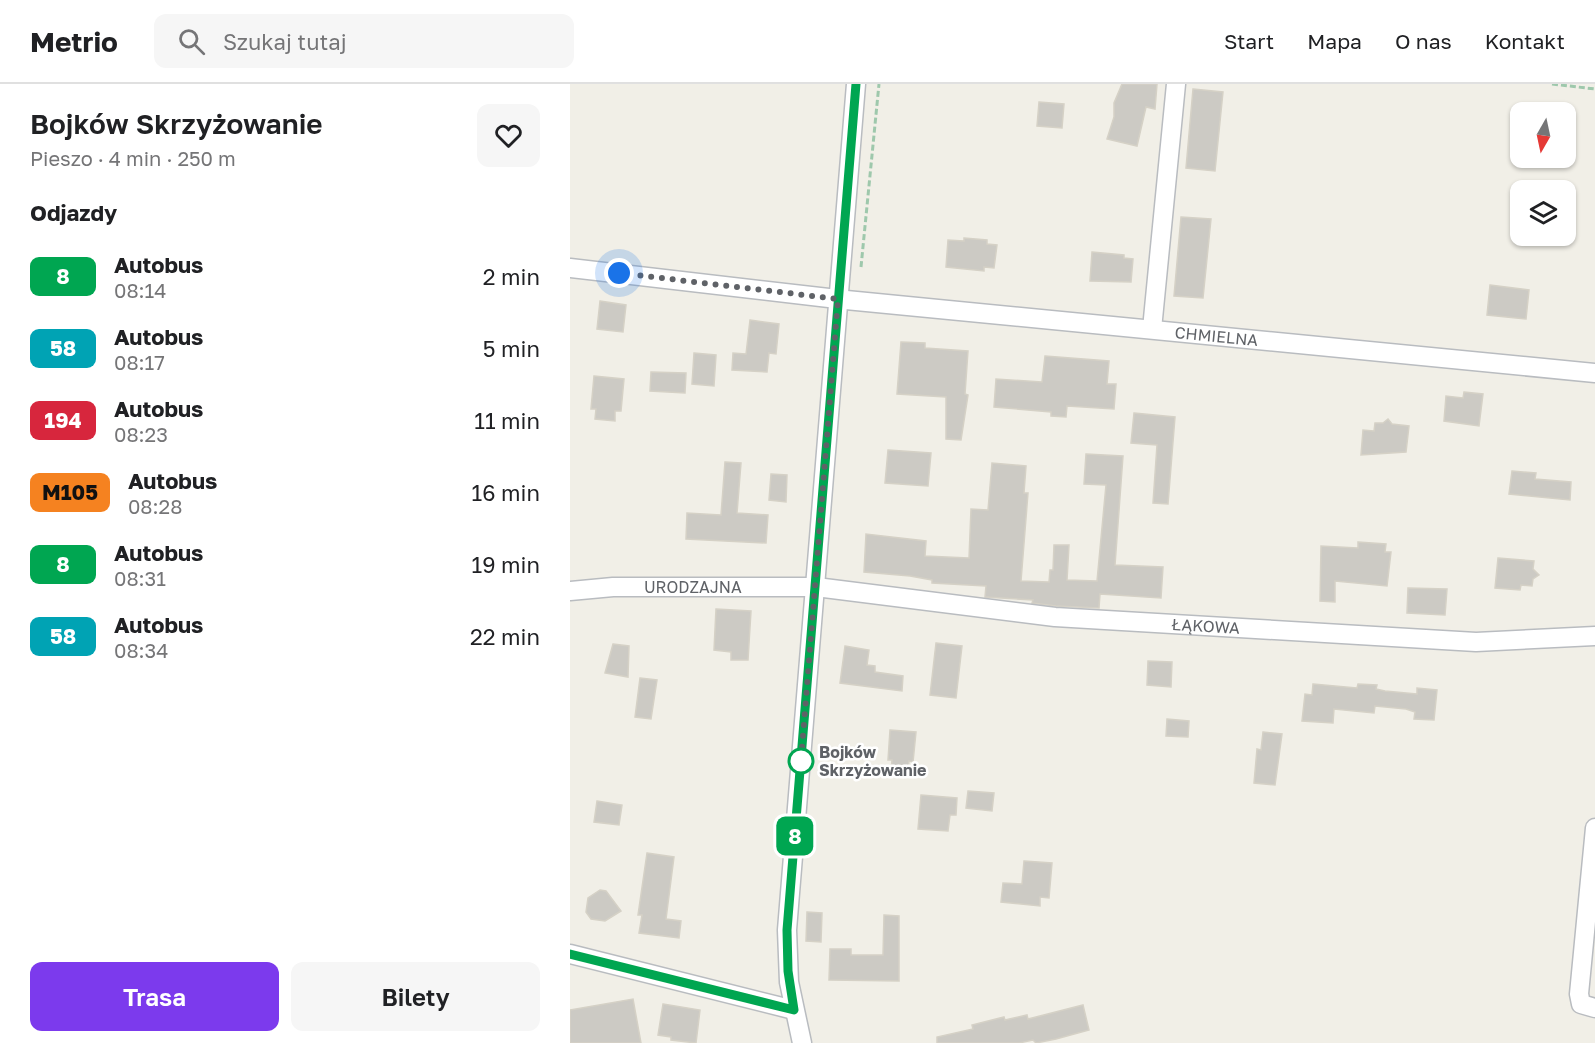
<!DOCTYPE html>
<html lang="pl">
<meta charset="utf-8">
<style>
body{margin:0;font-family:"Golos Text",sans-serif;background:#f6f6f6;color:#202124;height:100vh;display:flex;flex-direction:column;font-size:22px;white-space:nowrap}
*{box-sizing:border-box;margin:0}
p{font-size:20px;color:#757577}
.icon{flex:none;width:33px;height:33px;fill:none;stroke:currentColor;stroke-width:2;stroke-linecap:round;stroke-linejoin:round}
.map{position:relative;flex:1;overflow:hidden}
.sheet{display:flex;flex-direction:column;background:#fff;width:570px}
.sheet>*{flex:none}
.badge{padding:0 12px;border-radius:9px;font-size:21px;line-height:39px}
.needle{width:39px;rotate:189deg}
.tools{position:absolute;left:940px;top:18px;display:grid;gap:12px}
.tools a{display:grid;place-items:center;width:66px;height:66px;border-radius:12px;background:#fff;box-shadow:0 2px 4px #0004;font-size:30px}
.you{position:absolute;width:30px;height:30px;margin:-15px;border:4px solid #fff;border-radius:50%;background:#1a73e8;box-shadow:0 0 0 9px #1a73e833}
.map>.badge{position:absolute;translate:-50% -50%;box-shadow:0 0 0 3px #fff}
h2{padding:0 30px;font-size:22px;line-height:54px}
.round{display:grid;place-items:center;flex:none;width:63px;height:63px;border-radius:12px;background:#f6f6f6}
.summary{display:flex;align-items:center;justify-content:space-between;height:102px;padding:0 30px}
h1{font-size:28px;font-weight:600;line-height:45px}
.action{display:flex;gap:12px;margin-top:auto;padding:12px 30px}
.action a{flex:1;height:69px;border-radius:12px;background:#7c3aed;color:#fff;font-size:24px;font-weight:600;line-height:69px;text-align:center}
.action a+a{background:#f6f6f6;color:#202124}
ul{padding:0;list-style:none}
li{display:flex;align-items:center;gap:18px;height:72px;padding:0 30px}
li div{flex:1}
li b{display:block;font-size:22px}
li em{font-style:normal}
li .badge{min-width:66px;font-weight:700;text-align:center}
header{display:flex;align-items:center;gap:36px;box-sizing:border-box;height:84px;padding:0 30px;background:#fff;border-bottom:2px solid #e0e0e0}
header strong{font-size:28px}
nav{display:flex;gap:33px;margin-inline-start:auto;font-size:21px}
.search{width:420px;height:54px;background:#f6f6f6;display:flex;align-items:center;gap:15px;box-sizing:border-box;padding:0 21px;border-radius:12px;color:#757577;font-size:22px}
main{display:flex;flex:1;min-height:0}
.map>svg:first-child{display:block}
.building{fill:#cccac4;stroke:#d5d1c6;stroke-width:1.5}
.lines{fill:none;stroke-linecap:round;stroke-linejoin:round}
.minor-casing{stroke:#b9bcc0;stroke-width:21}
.path{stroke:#9ec8ac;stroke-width:3;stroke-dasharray:6 3;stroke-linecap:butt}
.minor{stroke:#fff;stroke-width:18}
.line-casing{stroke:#fff;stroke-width:14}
.line{stroke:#00a651;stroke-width:9}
.walk{stroke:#5f6267;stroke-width:6;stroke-dasharray:0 10.8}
.stop-dot{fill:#fff;stroke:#00a651;stroke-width:3}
.labels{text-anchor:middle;stroke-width:5;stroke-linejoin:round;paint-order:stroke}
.street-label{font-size:16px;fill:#5f6267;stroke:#fff}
.stop-label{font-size:16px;font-weight:bold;fill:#5f6267;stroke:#fff;text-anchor:start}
</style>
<header>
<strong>Metrio</strong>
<div class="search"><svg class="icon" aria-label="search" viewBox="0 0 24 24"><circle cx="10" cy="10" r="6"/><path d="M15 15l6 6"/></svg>Szukaj tutaj</div>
<nav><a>Start</a><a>Mapa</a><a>O nas</a><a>Kontakt</a></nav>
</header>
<main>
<section class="sheet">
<div class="summary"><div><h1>Bojków Skrzyżowanie</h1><p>Pieszo · 4 min · 250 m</p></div><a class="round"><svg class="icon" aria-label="heart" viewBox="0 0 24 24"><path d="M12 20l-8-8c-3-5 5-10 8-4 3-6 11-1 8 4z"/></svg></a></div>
<h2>Odjazdy</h2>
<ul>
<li><span class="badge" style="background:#00a651;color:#fff">8</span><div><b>Autobus</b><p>08:14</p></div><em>2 min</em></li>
<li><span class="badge" style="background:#00a3b4;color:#fff">58</span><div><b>Autobus</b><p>08:17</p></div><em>5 min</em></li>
<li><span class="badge" style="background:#d7263d;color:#fff">194</span><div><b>Autobus</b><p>08:23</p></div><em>11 min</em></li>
<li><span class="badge" style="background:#f58220;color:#111">M105</span><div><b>Autobus</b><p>08:28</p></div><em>16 min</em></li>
<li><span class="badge" style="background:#00a651;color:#fff">8</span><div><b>Autobus</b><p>08:31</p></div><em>19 min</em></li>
<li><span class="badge" style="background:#00a3b4;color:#fff">58</span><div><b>Autobus</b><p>08:34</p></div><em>22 min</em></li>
</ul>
<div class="action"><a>Trasa</a><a>Bilety</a></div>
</section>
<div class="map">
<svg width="1025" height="959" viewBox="0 0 1025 959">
<rect width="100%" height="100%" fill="#f1efe7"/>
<g class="building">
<polygon points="552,0 587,0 585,25 576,23 567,62 537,55 544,33 544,19"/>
<polygon points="623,5 653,8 645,87 616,84"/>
<polygon points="469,18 494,20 492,44 467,42"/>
<polygon points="611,133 641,135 633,214 604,212"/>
<polygon points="394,154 417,156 417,160 427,161 424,184 414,183 414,187 376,183 378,156 394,157"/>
<polygon points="522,168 554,171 554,174 563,175 561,198 520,197"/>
<polygon points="920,201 959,206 956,235 917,231"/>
<polygon points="30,217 56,221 53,248 27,245"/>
<polygon points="180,236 209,240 206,270 199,269 197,288 162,286 163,269 176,270"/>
<polygon points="331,258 355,259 355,264 398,267 395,310 398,311 391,356 376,355 376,313 327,310"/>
<polygon points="124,269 146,271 144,302 122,300"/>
<polygon points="475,272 539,277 537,300 546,300 544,325 497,322 496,333 481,332 481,328 424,323 426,295 472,298"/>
<polygon points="81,288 116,289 115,309 80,307"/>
<polygon points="24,292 54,295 51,327 45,327 45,337 25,335 26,325 21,325"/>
<polygon points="894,308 913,310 909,342 874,337 876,312 893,314"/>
<polygon points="564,329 605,333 598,420 583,419 587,361 561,359"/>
<polygon points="818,335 822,340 839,342 836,368 791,371 793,346 804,347 805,339 813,339"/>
<polygon points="318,366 361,369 358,402 315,399"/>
<polygon points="516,370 553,372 545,481 593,483 591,514 530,510 529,524 486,522 462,519 463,516 415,513 416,502 362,499 362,496 340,492 294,488 296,450 356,457 355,472 399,474 401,425 418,426 422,379 456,382 454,409 458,409 451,497 479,498 480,486 483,486 484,461 499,461 497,496 527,497 536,401 514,400"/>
<polygon points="155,378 171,379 167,429 198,431 196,459 116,455 117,429 151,431"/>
<polygon points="942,387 966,389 965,395 1001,398 1000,416 939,410"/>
<polygon points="201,390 217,391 216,418 199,416"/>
<polygon points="788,458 816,460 815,468 821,468 817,502 765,497 765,518 750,517 751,462 788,464"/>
<polygon points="928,474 964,477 963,485 969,491 963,495 962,502 951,501 950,506 925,504"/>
<polygon points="838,504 877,505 875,531 837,529"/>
<polygon points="146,525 181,527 178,576 161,576 161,568 144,566"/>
<polygon points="366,559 392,562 386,614 360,611"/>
<polygon points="43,560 59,562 58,593 35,589"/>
<polygon points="275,562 299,566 297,581 305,582 305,588 333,592 332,607 270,599"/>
<polygon points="578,577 602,578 601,603 577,601"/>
<polygon points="70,594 87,596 81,635 65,633"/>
<polygon points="743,600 787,604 788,600 807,601 806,605 815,607 847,610 847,604 867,606 864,636 844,635 845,628 836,625 805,622 804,629 764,625 763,639 732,637 735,610 742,611"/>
<polygon points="597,635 619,637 618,653 596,652"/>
<polygon points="320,646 346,648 343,678 339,677 338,688 321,687 322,676 318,676"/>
<polygon points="693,648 712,650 705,701 684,699 687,665 691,666"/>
<polygon points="398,707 424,709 422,727 396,724"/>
<polygon points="351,711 387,714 386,731 380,731 378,747 348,745"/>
<polygon points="27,717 52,721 49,741 24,738"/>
<polygon points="77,769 104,773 96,835 111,837 109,854 69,849 72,831 68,831"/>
<polygon points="454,777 482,779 479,814 470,813 470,822 431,818 433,799 452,800"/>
<polygon points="30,806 36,807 51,827 35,837 21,835 16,828 18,814"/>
<polygon points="237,828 252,829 251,858 236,857"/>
<polygon points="314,831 329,832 329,897 259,896 260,865 281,865 281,871 313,871"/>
<polygon points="63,915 71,959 0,959 0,926"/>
<polygon points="93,920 130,926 126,959 101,956 101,953 88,951"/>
<polygon points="513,921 519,946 486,955 466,959 463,956 449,959 367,959 367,953 403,945 402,941 434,933 435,936 457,931 458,935"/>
</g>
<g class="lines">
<defs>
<g id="minor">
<path id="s1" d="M0,184L276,216L1025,289"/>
<polyline points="582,245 606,0"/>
<path id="s2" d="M0,507L43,503H246L485,533L906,558L1025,552"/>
<polyline points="1025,744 1009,910 1011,920 1025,924"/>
<polyline points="0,870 224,926"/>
<polyline points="232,959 219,898 217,846 286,0"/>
</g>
</defs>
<use href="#minor" class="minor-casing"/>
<g class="path">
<polyline points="982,0 1025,5"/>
<polyline points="291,183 309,0"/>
</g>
<use href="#minor" class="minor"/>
</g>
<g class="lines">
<defs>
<polyline id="line" points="0,870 224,926 218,887 217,846 286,0"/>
</defs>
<use href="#line" class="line-casing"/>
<use href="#line" class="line"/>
<polyline class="walk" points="49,189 268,215 231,677"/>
</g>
<circle class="stop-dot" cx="231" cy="677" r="12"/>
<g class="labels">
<g class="street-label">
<text dy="6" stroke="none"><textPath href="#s1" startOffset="650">CHMIELNA</textPath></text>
<text dy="6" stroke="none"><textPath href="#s2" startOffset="123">URODZAJNA</textPath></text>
<text dy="6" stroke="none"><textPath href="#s2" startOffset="638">ŁĄKOWA</textPath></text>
</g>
<g class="stop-label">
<text x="249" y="674">Bojków<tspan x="249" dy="18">Skrzyżowanie</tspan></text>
</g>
</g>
</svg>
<div class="tools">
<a><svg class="needle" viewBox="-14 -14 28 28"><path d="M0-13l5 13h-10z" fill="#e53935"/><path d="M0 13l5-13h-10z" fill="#757577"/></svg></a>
<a><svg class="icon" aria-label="layers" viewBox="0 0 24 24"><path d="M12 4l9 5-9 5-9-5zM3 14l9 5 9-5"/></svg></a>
</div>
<div class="you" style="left:49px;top:189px"></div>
<b class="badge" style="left:225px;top:752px;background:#00a651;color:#fff">8</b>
</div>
</main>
